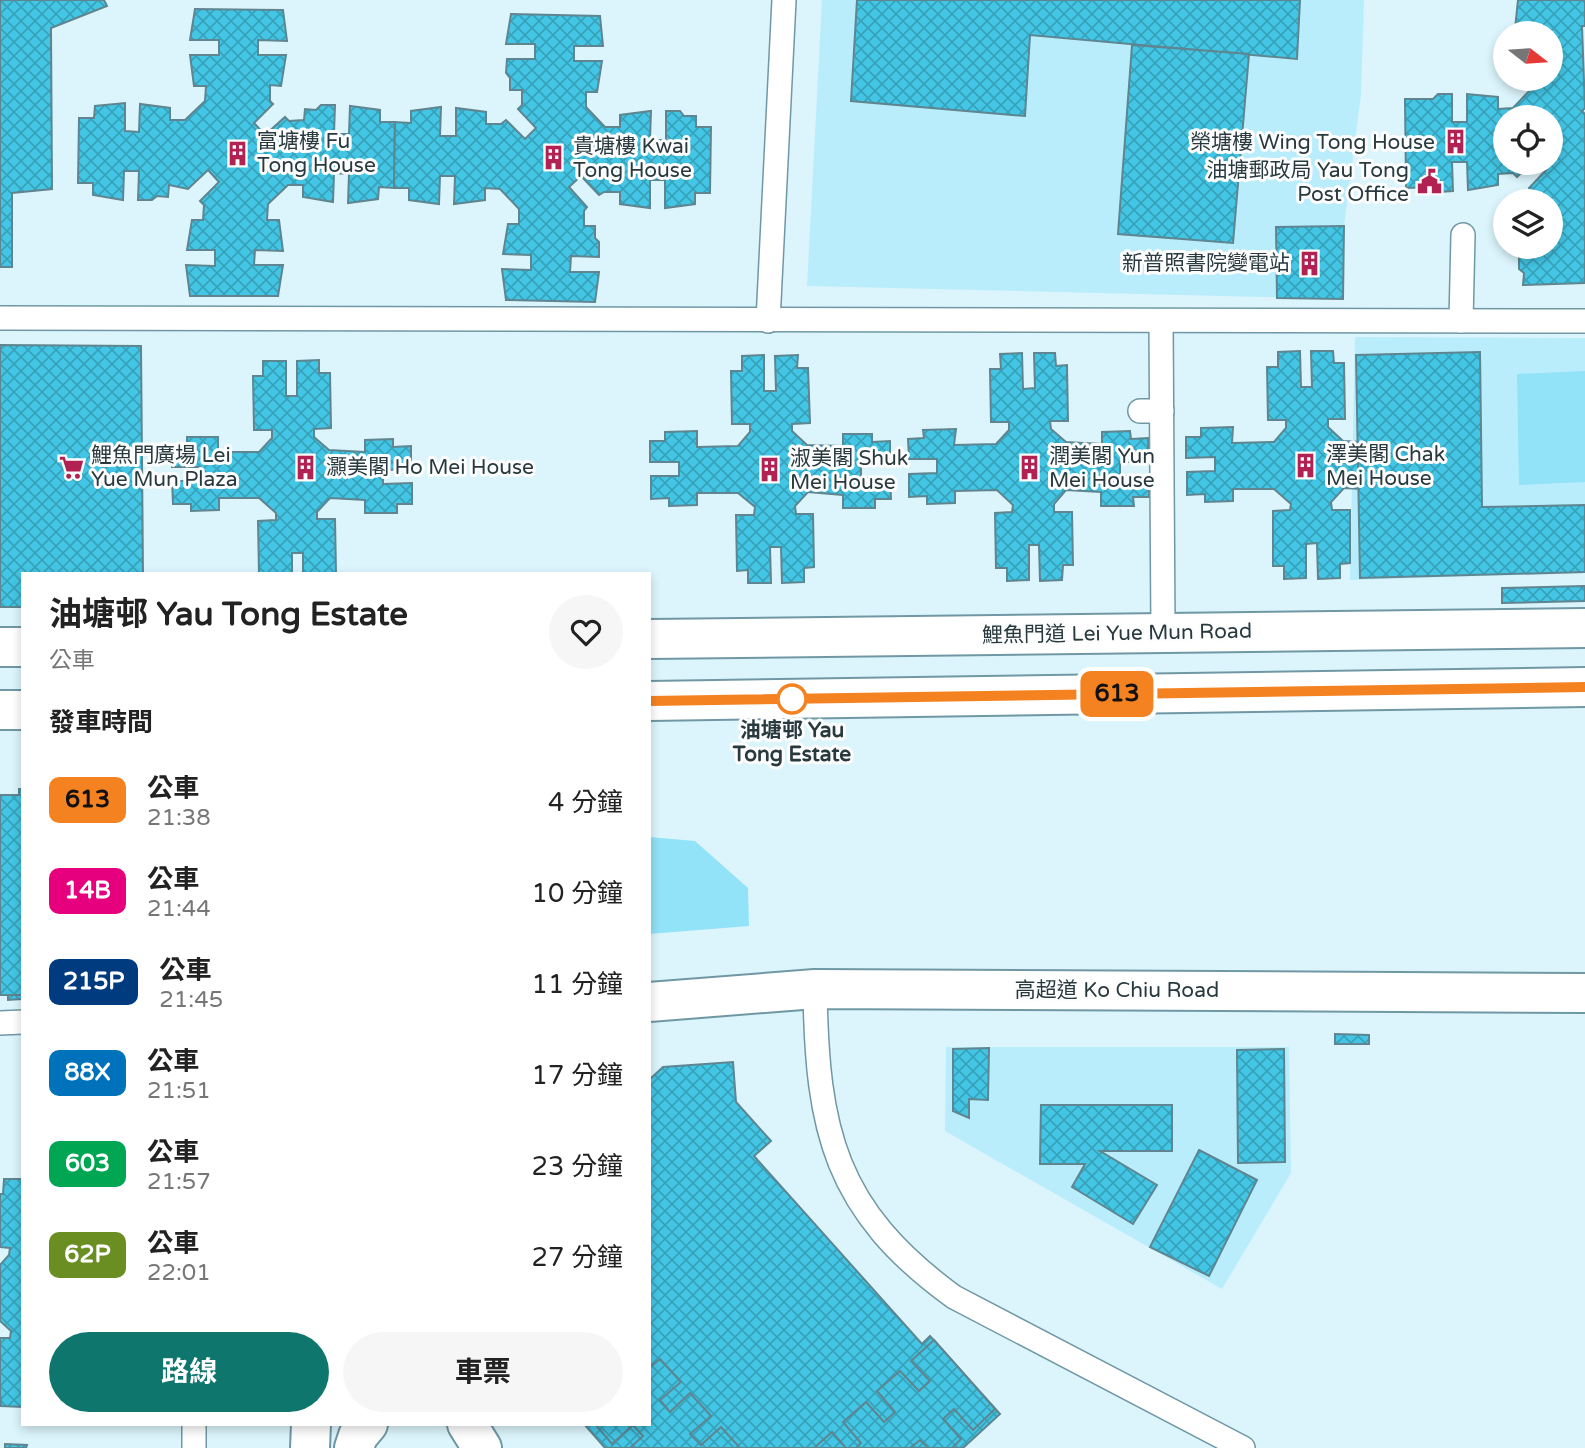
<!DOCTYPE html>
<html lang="zh-TW">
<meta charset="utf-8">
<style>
body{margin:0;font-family:"Varela Round","Noto Sans TC",sans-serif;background:#f6f6f6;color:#222;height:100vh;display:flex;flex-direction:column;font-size:26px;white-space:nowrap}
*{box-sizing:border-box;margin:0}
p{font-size:23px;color:#767676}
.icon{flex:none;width:38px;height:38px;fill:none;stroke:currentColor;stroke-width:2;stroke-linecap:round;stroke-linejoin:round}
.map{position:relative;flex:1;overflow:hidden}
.details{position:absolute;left:21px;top:572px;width:630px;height:854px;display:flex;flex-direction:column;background:#fff;border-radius:0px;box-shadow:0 4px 10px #0003}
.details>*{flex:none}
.badge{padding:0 14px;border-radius:10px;font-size:24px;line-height:46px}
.needle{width:46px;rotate:107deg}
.fabs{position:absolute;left:1493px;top:21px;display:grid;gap:14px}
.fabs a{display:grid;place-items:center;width:70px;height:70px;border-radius:50%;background:#fff;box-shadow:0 4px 10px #0003;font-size:35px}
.map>.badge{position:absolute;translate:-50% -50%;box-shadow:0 0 0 4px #fff}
h2{padding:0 28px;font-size:26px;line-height:63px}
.round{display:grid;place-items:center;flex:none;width:74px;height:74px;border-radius:37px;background:#f6f6f6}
.summary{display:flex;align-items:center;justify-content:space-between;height:119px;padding:0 28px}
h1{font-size:33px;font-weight:700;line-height:52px}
.button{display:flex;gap:14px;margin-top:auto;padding:14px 28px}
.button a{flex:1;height:80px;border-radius:42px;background:#0f766e;color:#fff;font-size:28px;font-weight:700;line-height:80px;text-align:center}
.button a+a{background:#f6f6f6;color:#222}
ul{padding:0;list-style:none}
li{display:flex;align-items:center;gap:21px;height:91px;padding:0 28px}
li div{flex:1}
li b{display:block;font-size:26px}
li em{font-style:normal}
li .badge{min-width:77px;font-weight:700;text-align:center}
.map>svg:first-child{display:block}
.built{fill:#b9edfc}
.garden{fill:#92e2f8}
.building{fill:url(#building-cross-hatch);stroke:#5e8590;stroke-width:2}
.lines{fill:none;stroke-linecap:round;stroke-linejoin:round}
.lane-casing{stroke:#7098a4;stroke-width:26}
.secondary-casing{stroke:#7098a4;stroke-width:42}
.lane{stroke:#fff;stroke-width:23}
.secondary{stroke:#fff;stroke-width:38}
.line-casing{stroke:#fff;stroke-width:16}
.line{stroke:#f58220;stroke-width:10}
.stop-dot{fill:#fff;stroke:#f58220;stroke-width:3.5}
.labels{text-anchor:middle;stroke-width:6;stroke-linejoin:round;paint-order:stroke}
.poi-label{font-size:21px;fill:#293a3f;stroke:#fdfdfd;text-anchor:start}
.street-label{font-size:21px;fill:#293a3f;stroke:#fdfdfd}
.stop-label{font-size:21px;font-weight:bold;fill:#293a3f;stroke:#fdfdfd}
</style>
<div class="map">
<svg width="1585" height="1448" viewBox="0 0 1585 1448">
<defs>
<pattern id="building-cross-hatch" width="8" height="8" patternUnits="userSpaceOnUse" patternTransform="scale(1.75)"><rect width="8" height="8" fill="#43c6e5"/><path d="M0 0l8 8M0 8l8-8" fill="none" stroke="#38a2bb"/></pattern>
</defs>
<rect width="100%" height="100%" fill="#dcf5fc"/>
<g class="built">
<polygon points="822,0 1364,0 1361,95 1344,226 1343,299 807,286"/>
<polygon points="1355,337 1585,338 1585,573 1350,580"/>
<polygon points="946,1047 1289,1047 1291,1173 1222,1289 945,1131"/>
</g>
<g class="garden">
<polygon points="1585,371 1585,482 1519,485 1517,374"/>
<polygon points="649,837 695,841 748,888 749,926 649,934"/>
</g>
<g class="building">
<polygon points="0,0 104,0 107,6 51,28 52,189 12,193 12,267 0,267"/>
<polygon points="857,0 1300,0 1297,59 1030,35 1025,116 851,101"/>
<polygon points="1518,0 1585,0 1585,26 1582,26 1585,108 1582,111 1585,114 1585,283 1523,285 1524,273 1519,269 1519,254 1547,253 1547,247 1550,247 1550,201 1533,201 1529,188 1547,169 1541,163 1550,163 1550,117 1505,117 1505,163 1531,163 1517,177 1513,173 1498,174 1498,185 1468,190 1467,162 1452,162 1453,191 1439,192 1435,187 1406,188 1405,99 1433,99 1438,94 1452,94 1452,122 1467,122 1467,94 1498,97 1498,109 1513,108 1532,88 1532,79 1550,79 1550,33 1543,33 1543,27 1515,29"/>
<polygon points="195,9 283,10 287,41 258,40 258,55 286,55 281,86 270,85 270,101 273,104 254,123 265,135 285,117 289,121 304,120 305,109 316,110 321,105 335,105 334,134 349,134 350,106 380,110 380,122 395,122 394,188 379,187 378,199 348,203 349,174 334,173 333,202 303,197 303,185 288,185 268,204 267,220 279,220 283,251 255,250 254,265 283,265 278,296 190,296 186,265 215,266 215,250 187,250 192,220 203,220 204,205 200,201 219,182 208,170 188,189 169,185 168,197 157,196 152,200 138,200 139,171 124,171 123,200 93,195 93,183 78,183 79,118 94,118 95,106 125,103 125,131 139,132 140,104 170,108 170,120 185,120 205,101 206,86 194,86 190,55 219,55 219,40 190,40"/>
<polygon points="511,14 600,16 603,46 574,46 574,61 602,61 597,92 586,92 586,107 605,127 620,127 620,115 651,111 650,140 666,140 666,111 680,111 684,116 696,116 696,127 711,127 710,193 695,193 695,204 665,208 665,180 650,180 650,208 620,204 620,192 604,192 599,195 581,176 569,187 587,207 584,211 584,226 595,226 595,238 599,242 599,257 571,256 570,272 599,272 595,302 506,300 502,269 531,270 531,255 503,254 508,224 519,224 519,209 500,189 485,188 485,200 454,204 455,176 440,176 439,204 409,200 409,188 394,188 395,122 411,123 411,111 441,107 440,136 456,136 456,108 486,112 486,124 501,124 506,120 525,139 536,128 518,109 522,105 522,90 510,90 510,78 506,73 507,59 535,59 535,44 506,44"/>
<polygon points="1132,45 1249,54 1233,243 1118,234"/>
<polygon points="1344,226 1343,299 1277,298 1276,227"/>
<polygon points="0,345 141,346 143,574 23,574 23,607 0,607"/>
<polygon points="1300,351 1301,387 1312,387 1311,351 1333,351 1334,363 1344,363 1345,419 1328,419 1328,427 1343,441 1379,443 1379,431 1408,430 1408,437 1425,437 1426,459 1398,460 1398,474 1426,474 1426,495 1411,495 1411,504 1379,504 1379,490 1344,488 1331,502 1332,510 1350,510 1350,563 1340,564 1340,578 1318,579 1317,543 1306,544 1306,578 1284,579 1284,566 1273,566 1273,511 1290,510 1291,504 1274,489 1233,489 1233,501 1205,502 1205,494 1187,495 1187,472 1215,471 1215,457 1186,458 1186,437 1201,437 1201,428 1233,427 1232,443 1274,442 1286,428 1286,420 1268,420 1267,367 1278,367 1278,352"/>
<polygon points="1480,352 1482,507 1585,505 1585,572 1360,578 1356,355"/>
<polygon points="1022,353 1023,389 1035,388 1034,353 1055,353 1056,366 1067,365 1068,421 1050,421 1051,429 1066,442 1102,444 1102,432 1130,431 1131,439 1148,438 1149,462 1120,462 1120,476 1149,476 1149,497 1133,497 1134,506 1101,506 1101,492 1066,490 1054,504 1054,512 1072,512 1073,565 1063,565 1062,580 1040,581 1039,545 1029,545 1029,580 1007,581 1007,568 996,568 995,513 1012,512 1013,505 997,490 955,491 955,503 927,504 927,496 909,497 909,474 937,473 937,459 909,459 908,439 924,438 923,430 956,429 954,445 996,444 1009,430 1009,422 991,422 990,369 1001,369 1000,354"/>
<polygon points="764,355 764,391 776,391 775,356 798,355 797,368 808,368 810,423 792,424 792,431 807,445 843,446 843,434 872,434 872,442 890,441 890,464 861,464 861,478 890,478 891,499 875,499 875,508 843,508 843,495 808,492 795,506 796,514 813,514 814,567 804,568 804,582 782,583 781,547 770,547 771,583 748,583 748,570 737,571 736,515 754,515 755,507 738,493 697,493 697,505 669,506 669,498 651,499 651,476 679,476 679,462 650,462 650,441 665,441 665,432 697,431 697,447 738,446 750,432 750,424 732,424 731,371 742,371 742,356"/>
<polygon points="319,360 319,373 330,373 331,428 314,429 314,437 329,450 365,452 365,440 393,439 393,447 411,446 411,469 383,470 383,484 412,483 412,504 397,504 397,513 365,513 365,500 330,498 317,512 317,519 335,519 336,573 303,574 303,553 292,553 292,574 259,574 258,521 276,520 276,513 259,498 219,498 219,510 191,511 191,504 173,504 172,481 201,481 200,467 172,467 171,446 187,446 187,437 218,437 218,452 259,452 272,438 272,430 254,430 253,376 263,376 263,361 286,361 286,396 297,396 297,361"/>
<polygon points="1585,586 1585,601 1502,603 1502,588"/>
<polygon points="19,789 23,789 22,1009 22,999 8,1000 7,958 13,957 13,936 0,925 0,873 12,862 11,841 5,841 5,799 19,798"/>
<rect x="0" y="795" width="23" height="200"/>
<polygon points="1335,1034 1369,1035 1369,1044 1335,1044"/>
<polygon points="989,1048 988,1100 969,1099 969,1118 953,1111 953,1049"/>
<polygon points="1284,1049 1285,1162 1238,1163 1237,1050"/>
<polygon points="733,1062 736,1102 771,1141 754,1156 922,1344 930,1336 1000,1414 963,1448 605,1448 584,1424 649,1424 649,1080 663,1067"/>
<polygon points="1041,1105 1172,1105 1172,1151 1100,1151 1157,1185 1133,1224 1072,1187 1085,1164 1040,1164"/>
<polygon points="1199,1150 1257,1180 1209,1276 1150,1247"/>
<polygon points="4,1179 23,1179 23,1407 1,1406 0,1393 0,1338 10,1338 11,1331 0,1321 0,1265 9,1255 10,1248 0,1247 0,1194 3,1194"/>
<polygon points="934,1340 995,1409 973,1430 954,1409 943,1419 961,1439 952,1448 928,1448 920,1440 910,1448 856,1448 861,1443 843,1422 866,1402 884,1422 895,1412 877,1391 900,1371 919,1391 930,1381 911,1361"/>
<polygon points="660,1359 681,1382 660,1400 670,1412 690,1393 711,1416 690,1434 701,1445 721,1427 740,1448 630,1448 643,1436 633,1425 612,1444 595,1424 649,1424 649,1368"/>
<polygon points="832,1432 846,1448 814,1448"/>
<polygon points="5,1444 27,1445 26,1448 5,1448"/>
</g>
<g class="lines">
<defs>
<g id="lane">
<polyline points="0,318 1585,321"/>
<polyline points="768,321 784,0"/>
<polyline points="1461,321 1463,235"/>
<polyline points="1161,322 1163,632"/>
<polyline points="1140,411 1162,411"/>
<path d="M815,989C817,1130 834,1210 954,1297L1243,1448"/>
<polyline points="0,1023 23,1022"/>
<polyline points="194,1424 194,1448"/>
</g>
<g id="secondary">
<polyline points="649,639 1585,628"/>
<polyline points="0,647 23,647"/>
<polyline points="649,701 1585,687"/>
<polyline points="0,710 23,710"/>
<polyline points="649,1002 815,989 1585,993"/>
<polyline points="467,1424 482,1448"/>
<polyline points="310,1448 311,1424"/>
<polyline points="354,1448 358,1436 368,1424"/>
</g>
</defs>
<use href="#lane" class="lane-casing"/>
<use href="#secondary" class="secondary-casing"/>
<use href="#lane" class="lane"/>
<use href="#secondary" class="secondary"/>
</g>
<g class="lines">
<defs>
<polyline id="line" points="649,701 1585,687"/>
</defs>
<use href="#line" class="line-casing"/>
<use href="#line" class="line"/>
</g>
<defs>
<symbol id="building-bare" viewBox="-9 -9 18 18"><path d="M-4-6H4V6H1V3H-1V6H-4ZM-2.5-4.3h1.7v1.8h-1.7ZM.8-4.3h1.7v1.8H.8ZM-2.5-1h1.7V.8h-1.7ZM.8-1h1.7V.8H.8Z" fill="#b12152" stroke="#fdfdfd" stroke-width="2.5" paint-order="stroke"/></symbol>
<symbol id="civic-bare" viewBox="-9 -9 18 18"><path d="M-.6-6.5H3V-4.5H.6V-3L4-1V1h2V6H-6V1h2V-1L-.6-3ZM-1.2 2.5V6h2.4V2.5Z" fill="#b12152" stroke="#fdfdfd" stroke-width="2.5" paint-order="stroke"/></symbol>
<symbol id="supermarket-bare" viewBox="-9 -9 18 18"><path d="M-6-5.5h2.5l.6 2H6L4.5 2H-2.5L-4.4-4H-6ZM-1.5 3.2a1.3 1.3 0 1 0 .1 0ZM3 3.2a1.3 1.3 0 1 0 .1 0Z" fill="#b12152" stroke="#fdfdfd" stroke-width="2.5" paint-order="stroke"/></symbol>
</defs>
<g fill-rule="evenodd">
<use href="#building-bare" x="1438" y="124" width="35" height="35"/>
<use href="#building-bare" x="220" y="136" width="35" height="35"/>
<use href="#building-bare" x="536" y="140" width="35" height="35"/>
<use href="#civic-bare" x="1412" y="164" width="35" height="35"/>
<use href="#building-bare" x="1292" y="246" width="35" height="35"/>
<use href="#building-bare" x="1288" y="448" width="35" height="35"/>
<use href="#supermarket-bare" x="54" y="450" width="35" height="35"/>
<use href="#building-bare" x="288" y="450" width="35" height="35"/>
<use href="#building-bare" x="1012" y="450" width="35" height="35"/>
<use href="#building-bare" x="752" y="452" width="35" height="35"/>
</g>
<circle class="stop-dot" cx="792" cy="699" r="14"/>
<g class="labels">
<g class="poi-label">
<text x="257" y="148">富塘樓 Fu<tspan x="257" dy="24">Tong House</tspan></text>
<text x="1435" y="149" text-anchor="end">榮塘樓 Wing Tong House</text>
<text x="573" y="153">貴塘樓 Kwai<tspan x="573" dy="24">Tong House</tspan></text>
<text x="1409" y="177" text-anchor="end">油塘郵政局 Yau Tong<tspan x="1409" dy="24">Post Office</tspan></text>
<text x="1290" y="270" text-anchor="end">新普照書院變電站</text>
<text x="1326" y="461">澤美閣 Chak<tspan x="1326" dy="24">Mei House</tspan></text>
<text x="91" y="462">鯉魚門廣場 Lei<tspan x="91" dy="24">Yue Mun Plaza</tspan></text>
<text x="1049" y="463">潤美閣 Yun<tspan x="1049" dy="24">Mei House</tspan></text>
<text x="790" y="465">淑美閣 Shuk<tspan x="790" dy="24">Mei House</tspan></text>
<text x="326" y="474">灝美閣 Ho Mei House</text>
</g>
<g class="street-label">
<text transform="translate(1117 633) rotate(-1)" y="7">鯉魚門道 Lei Yue Mun Road</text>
<text x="1117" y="997">高超道 Ko Chiu Road</text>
</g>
<g class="stop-label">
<text x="792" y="737">油塘邨 Yau<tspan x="792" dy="24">Tong Estate</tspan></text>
</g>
</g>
</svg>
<div class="fabs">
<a><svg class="needle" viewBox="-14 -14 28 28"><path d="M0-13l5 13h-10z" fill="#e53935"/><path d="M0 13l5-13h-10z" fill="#767676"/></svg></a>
<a><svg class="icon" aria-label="locate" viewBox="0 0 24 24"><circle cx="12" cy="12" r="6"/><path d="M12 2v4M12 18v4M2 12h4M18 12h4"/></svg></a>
<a><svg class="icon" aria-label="layers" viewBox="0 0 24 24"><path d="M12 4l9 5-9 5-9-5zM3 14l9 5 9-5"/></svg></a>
</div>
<b class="badge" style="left:1117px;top:694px;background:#f58220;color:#111">613</b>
<section class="details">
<div class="summary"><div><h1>油塘邨 Yau Tong Estate</h1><p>公車</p></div><a class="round"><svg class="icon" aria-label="heart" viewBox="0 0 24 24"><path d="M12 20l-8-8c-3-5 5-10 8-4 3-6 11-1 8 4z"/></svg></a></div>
<h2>發車時間</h2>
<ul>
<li><span class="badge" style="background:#f58220;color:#111">613</span><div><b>公車</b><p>21:38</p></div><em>4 分鐘</em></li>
<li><span class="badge" style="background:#e6007e;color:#fff">14B</span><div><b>公車</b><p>21:44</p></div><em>10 分鐘</em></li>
<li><span class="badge" style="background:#003b80;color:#fff">215P</span><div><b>公車</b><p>21:45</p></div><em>11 分鐘</em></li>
<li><span class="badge" style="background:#0072bc;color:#fff">88X</span><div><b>公車</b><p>21:51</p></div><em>17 分鐘</em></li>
<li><span class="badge" style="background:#00a651;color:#fff">603</span><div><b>公車</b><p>21:57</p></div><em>23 分鐘</em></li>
<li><span class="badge" style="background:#6b8e23;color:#fff">62P</span><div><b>公車</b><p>22:01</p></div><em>27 分鐘</em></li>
</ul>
<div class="button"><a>路線</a><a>車票</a></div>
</section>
</div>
